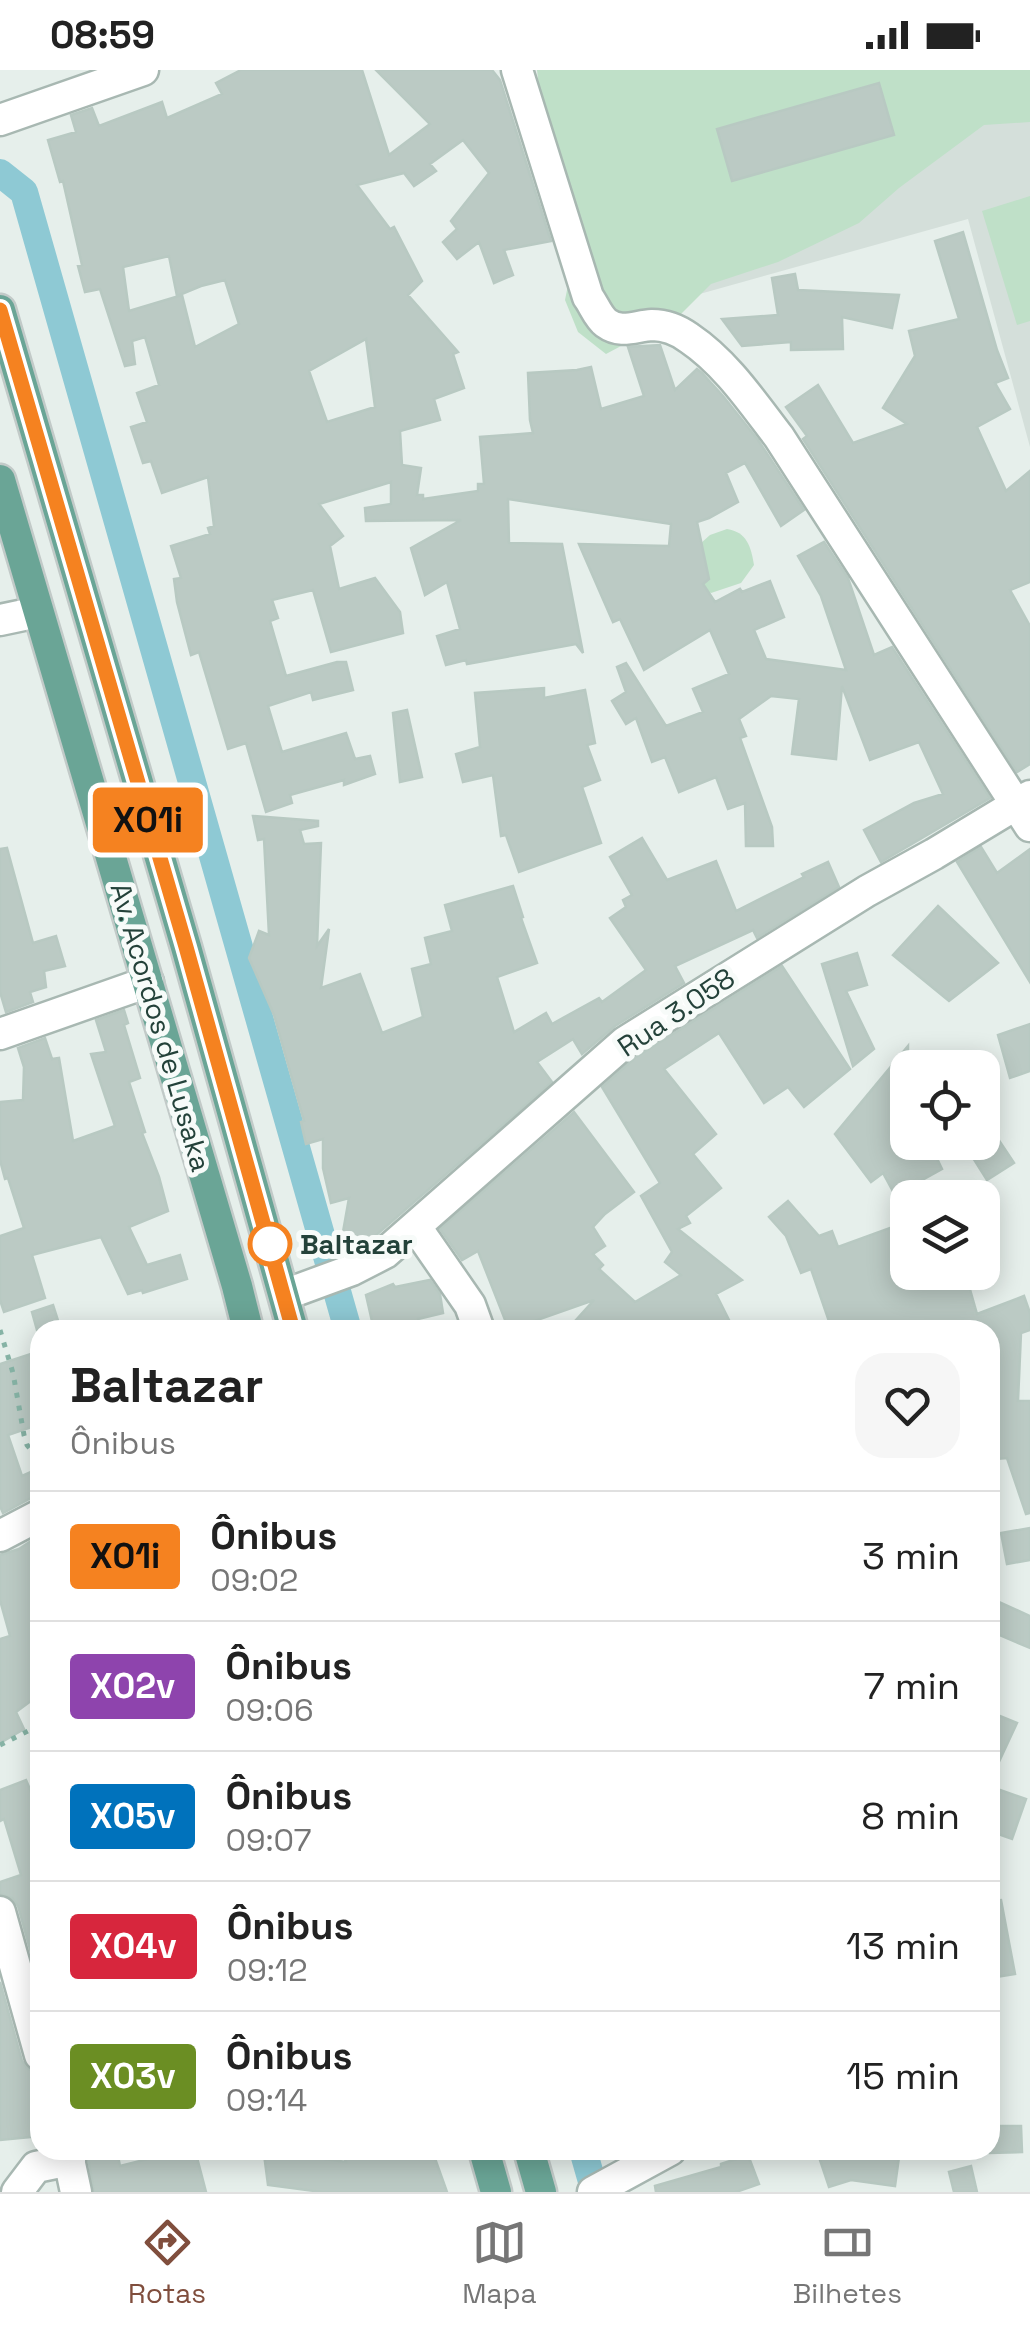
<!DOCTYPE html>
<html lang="pt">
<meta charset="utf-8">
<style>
body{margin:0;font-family:"Space Grotesk",sans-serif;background:#f6f6f6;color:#222;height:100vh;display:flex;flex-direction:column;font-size:38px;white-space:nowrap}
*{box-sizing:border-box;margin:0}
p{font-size:32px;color:#767676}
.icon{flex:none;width:55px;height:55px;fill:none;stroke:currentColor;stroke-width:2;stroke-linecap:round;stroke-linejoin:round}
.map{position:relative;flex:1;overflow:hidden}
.sheet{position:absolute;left:30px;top:1250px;width:970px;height:840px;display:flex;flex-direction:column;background:#fff;border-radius:30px;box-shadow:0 5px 25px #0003}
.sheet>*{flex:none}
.badge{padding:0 20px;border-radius:8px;font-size:35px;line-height:65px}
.buttons{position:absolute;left:890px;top:980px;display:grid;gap:20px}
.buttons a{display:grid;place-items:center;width:110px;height:110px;border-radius:20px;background:#fff;box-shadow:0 5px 25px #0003;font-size:50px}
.map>.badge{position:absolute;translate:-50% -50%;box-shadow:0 0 0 5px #fff}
.round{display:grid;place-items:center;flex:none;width:105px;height:105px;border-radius:30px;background:#f6f6f6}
.summary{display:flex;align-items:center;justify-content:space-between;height:170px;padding:0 40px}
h1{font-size:48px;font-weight:800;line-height:75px}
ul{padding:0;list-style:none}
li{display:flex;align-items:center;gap:30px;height:130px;padding:0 40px;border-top:2px solid #e0e0e0}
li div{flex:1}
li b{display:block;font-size:38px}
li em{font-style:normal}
li .badge{min-width:110px;font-weight:700;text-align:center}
.status{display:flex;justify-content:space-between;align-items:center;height:70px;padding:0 50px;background:#fff;direction:ltr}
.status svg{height:28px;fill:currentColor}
.menu{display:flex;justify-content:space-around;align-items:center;height:140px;border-top:2px solid #e0e0e0;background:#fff;font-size:28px;color:#767676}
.menu a{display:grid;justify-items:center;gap:5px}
.menu .on{color:#804e3d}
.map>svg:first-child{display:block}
.built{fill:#d4dfda}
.green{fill:#bfe0c8}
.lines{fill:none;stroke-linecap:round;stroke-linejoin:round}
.canal{stroke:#8ec9d4;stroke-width:28}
.building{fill:#bbcac4;stroke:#b8c9c2;stroke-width:2.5;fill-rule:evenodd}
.minor-casing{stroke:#a8b8b2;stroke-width:35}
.primary-casing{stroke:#c2cac8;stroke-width:35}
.path{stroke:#86b3a5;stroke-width:5;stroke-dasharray:5 8;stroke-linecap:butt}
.minor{stroke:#fff;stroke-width:30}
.primary{stroke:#6aa596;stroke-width:30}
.line-casing{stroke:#fff;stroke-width:22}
.line{stroke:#f58220;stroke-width:15}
.stop-dot{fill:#fff;stroke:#f58220;stroke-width:5}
.labels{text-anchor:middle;stroke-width:10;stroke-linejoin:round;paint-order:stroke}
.street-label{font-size:28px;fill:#24423a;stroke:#f7fbf9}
.stop-label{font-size:28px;font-weight:bold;fill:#24423a;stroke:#f7fbf9;text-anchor:start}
</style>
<div class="status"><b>08:59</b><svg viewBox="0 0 49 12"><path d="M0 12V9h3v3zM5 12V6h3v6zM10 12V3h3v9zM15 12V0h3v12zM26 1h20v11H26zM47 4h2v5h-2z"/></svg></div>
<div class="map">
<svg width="1030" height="2122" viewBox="0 0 1030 2122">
<rect width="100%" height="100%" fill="#e6efeb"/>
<polygon class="built" points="1030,0 1030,377 968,149 621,246"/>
<g class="green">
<polygon points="537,0 1030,0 1030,52 984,55 899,118 859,153 778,192 711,214 681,244 606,284 578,262 565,230 578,166 543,51"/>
<polygon points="1030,126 1030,251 1017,255 982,141"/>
<path d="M727,459C747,462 751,477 754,495L741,513L711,523L703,518L700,474L710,465Z"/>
</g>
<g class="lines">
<g class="canal">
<polyline points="0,103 24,122 348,1260"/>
<polyline points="583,2080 595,2122"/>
</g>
</g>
<g class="building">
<path d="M241,0H362L389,85L430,54L376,0H492L500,10L551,171L504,180L513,205L494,213L479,172L457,189L443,172L457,159L451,151L489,103L463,70L430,94L436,101L414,116L404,103L357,115L390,159L394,157L422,211L408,225L458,282L453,284L464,318L434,329L440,350L400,361L402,395L421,398L417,425H423V429L478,421V414H484L480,367L533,363L530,350L528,303L577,300L591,297L601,339L644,326L628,277L660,275L675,320L697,299L702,303L723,326L758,370L804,440L781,456L745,393L726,403L738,432L709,448L697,452L709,509L703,514L715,532L740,519L742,522L770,511L784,547L754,560L766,589L846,600L821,526L798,486L824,472L848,508L874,585L892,577L990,728L881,792L864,760L914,733L943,724L919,672L870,690L842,616L836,689L792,684L799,629L771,626L739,649L746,666L740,668L772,757L773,776H746L745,733L728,739L716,707L679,722L665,687L652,692L636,648L626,654L612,631L626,622L617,597L626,593L666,656L703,642L693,619L729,604L710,560L644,600L620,549L613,552L579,474L669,476L671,454L508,429L509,473L562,474L583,583L576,574L467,594L466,590L446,595L437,566L460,559L447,512L425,525L411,478L461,450L366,451L365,438L391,434V412L319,434L343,466L330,476L339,519L375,508L400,542L403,563L331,582L313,520L272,530L278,548L270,551L286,606L337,592H346L353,620L313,630L311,622L268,636L282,682L346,663L355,689L370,686L375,704L344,715V710L290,725L292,733L266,742L246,673L228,679L199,582L191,585L177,532L174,509L181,508L171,476L210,464L208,458L214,456L208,407L162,423L151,391L143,393L131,357L147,352L137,323L159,315L145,267L132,271L135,294L125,296L100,219L85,222L78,196L82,195L63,111L60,112L48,70L76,62L71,45L92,38L99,56L162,32L167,48L222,24L216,13ZM169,186L177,226L201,216L225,210L239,254L195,277L182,225L129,241L123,197ZM366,269L375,337L327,352L309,301Z"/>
<polygon points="879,13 894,65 732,111 717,59"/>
<polygon points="963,162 997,280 1008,308 995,313 1010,339 977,357 1006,421 1030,401 1030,512 1010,520 1030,556 1030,694 1017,702 803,369 807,366 786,337 818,315 853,373 907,354 883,338 915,286 909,261 959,249 935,171"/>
<polygon points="795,204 798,220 899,225 892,258 842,247 843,279 791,280 791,272 742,276 722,249 778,245 772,208"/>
<polygon points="544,618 544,628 585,620 595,673 587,675 600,710 582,717 601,773 519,802 506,765 501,766 493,705 463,712 456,684 480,677 475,623"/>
<polygon points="407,640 422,707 400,712 393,643"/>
<polygon points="253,746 318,751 318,756 300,760 304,774 321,773 317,876 329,859 321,918 360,904 382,963 423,947 412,899 431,894 425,868 452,861 445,835 513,816 523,847 521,848 537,893 497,907 514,962 546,943 552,954 599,928 602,932 646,900 610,848 626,837 623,830 632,825 610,787 642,768 667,810 716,791 736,841 804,807 802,804 828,792 839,817 757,868 753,860 675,896 684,913 615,956 582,984 573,969 537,992 552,1012 374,1167 351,1180 340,1179 349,1128 331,1133 323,1098 323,1069 306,1074 301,1052 304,1051 274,945 249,888 259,861 269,865 264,769 258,770"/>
<polygon points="981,777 997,803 1030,779 1030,912 957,792"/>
<polygon points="7,778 33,873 56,866 65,896 44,901 46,917 30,922 33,932 6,942 0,922 0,779"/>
<polygon points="938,836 998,893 949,931 893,885"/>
<polygon points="857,883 867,915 846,921 874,979 853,996 822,894"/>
<polygon points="782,896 850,999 804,1037 788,1017 764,1033 719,963 664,999 716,1064 693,1084 721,1118 686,1146 690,1153 678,1159 742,1210 716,1224 734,1260 567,1260 594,1230 509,1260 478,1181 462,1190 440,1159 574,1042 634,1122 605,1144 593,1157 605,1176 593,1184 603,1195 599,1199 635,1232 681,1205 665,1192 672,1182 641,1126 660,1113 602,1017 636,987"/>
<polygon points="124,940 128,953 124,955 140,1008 129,1012 145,1062 142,1063 159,1107 168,1141 129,1157 147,1195 180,1185 187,1209 143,1223 142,1220 128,1224 101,1167 32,1185 45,1228 4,1242 0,1230 0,1166 24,1158 8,1108 5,1109 0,1090 0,1032 23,1030 24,997 18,978 45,968 52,989 59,988 73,1071 115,1056 91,984 106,982 96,950"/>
<polygon points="1030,954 1030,1001 1010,1008 998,965"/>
<polygon points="908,976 908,1072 929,1072 942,1099 895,1125 883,1103 871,1112 835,1064"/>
<polygon points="982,1045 1014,1093 987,1110 963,1072 982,1072"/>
<polygon points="788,1131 819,1166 832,1161 838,1177 898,1155 908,1181 908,1202 965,1202 977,1244 1024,1226 1030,1243 1030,1260 1021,1263 1018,1331 1030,1331 1030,1443 1026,1444 1007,1388 997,1389 992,1361 990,1260 832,1260 811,1199 801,1203 786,1166 769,1147"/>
<polygon points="430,1210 440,1224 443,1243 418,1249 422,1260 374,1260 366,1225 393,1214 395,1217"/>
<polygon points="53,1235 61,1260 37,1260 32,1242"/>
<polygon points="40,1281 40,1354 8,1365 22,1406 40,1398 40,1426 31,1428 3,1443 0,1436 0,1294"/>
<polygon points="1030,1458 1030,1490 1007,1494 1001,1463"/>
<polygon points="34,1469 40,1501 40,1510 35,1511 40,1529 40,1624 16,1642 24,1659 0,1673 0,1569 10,1566 0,1530 0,1485 19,1479"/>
<polygon points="990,1528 1030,1546 1030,1578 990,1561"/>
<polygon points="990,1642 1017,1653 990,1711"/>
<polygon points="26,1710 40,1743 39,1912 18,1836 12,1828 0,1824 0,1812 21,1805 4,1749 0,1751 0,1720"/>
<polygon points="1000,1720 1026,1729 1012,1769 990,1761 990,1748"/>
<polygon points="1001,1830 1015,1904 990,1908 990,1831"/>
<polygon points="0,1912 22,1991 28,1999 39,2003 40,2066 0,2070"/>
<polygon points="990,2056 1021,2056 1022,2082 990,2083"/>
<polygon points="184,2080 195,2080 206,2122 94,2122 88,2088 117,2081 120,2096"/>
<polygon points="342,2080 432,2080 447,2122 322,2122 268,2115 264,2084 292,2084 346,2092"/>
<polygon points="838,2080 900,2080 895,2116 851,2110 829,2117 819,2087"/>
<polygon points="748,2085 759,2114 736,2122 656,2122 655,2116 721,2097 721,2094"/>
<polygon points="971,2096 977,2122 954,2122 949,2102"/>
</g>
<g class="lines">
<defs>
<g id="minor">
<path d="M517,0L588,227C594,235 598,247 606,253C621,264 635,256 652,255C665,255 678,260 689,268C726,293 752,332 779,367L1030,756"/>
<polyline points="0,50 143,0"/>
<polyline points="0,550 38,542"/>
<polyline points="0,964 148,912"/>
<polyline points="416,1157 470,1235 479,1260"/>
<polyline points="284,1225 352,1200 385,1183 625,972 867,821 934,784 1030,726"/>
<polyline points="0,1466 40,1445"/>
<polyline points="0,1842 40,1985"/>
<polyline points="67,2080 76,2122"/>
<polyline points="17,2122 36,2097 70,2090"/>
<polyline points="593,2122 670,2080"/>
</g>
<g id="primary">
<polyline points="0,240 186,877 293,1260"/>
<polyline points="0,410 237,1216 248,1260"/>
<polyline points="484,2080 496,2122"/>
<polyline points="529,2080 541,2122"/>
</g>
</defs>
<use href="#minor" class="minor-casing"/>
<use href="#primary" class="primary-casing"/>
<g class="path">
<polyline points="0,1260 13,1303 24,1365 27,1375 40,1390"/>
<polyline points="0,1675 40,1655"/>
</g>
<use href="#minor" class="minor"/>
<use href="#primary" class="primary"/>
</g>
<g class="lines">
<defs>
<polyline id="line" points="0,240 186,877 293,1260"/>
</defs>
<use href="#line" class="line-casing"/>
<use href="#line" class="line"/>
</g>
<circle class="stop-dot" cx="270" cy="1174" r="20"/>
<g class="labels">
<g class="street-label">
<text transform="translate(676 942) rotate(-34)" y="10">Rua 3.058</text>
<text transform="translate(161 957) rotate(74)" y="10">Av. Acordos de Lusaka</text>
</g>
<g class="stop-label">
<text x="300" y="1184">Baltazar</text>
</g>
</g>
</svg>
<div class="buttons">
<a><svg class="icon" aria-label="locate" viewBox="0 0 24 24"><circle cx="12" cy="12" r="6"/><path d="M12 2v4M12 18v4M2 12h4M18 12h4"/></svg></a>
<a><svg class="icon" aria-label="layers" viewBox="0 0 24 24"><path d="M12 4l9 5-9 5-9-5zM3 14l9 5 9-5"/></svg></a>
</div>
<b class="badge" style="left:148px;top:750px;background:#f58220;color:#111">X01i</b>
<section class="sheet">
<div class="summary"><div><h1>Baltazar</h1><p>Ônibus</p></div><a class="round"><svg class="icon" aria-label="heart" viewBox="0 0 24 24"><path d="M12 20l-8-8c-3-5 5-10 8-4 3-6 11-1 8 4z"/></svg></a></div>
<ul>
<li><span class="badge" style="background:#f58220;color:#111">X01i</span><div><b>Ônibus</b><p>09:02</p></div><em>3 min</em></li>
<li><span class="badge" style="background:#8e44ad;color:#fff">X02v</span><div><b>Ônibus</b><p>09:06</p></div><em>7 min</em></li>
<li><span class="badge" style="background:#0072bc;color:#fff">X05v</span><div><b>Ônibus</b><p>09:07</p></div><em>8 min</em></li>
<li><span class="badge" style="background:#d7263d;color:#fff">X04v</span><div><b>Ônibus</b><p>09:12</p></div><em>13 min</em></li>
<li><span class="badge" style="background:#6b8e23;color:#fff">X03v</span><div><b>Ônibus</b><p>09:14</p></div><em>15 min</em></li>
</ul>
</section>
</div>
<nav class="menu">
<a class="on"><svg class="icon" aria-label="directions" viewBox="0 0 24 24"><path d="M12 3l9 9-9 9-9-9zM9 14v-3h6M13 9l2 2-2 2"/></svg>Rotas</a>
<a><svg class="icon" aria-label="map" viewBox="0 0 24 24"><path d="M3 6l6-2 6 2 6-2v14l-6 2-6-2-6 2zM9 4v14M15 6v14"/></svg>Mapa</a>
<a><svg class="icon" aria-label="tickets" viewBox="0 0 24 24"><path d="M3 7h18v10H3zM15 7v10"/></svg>Bilhetes</a>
</nav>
